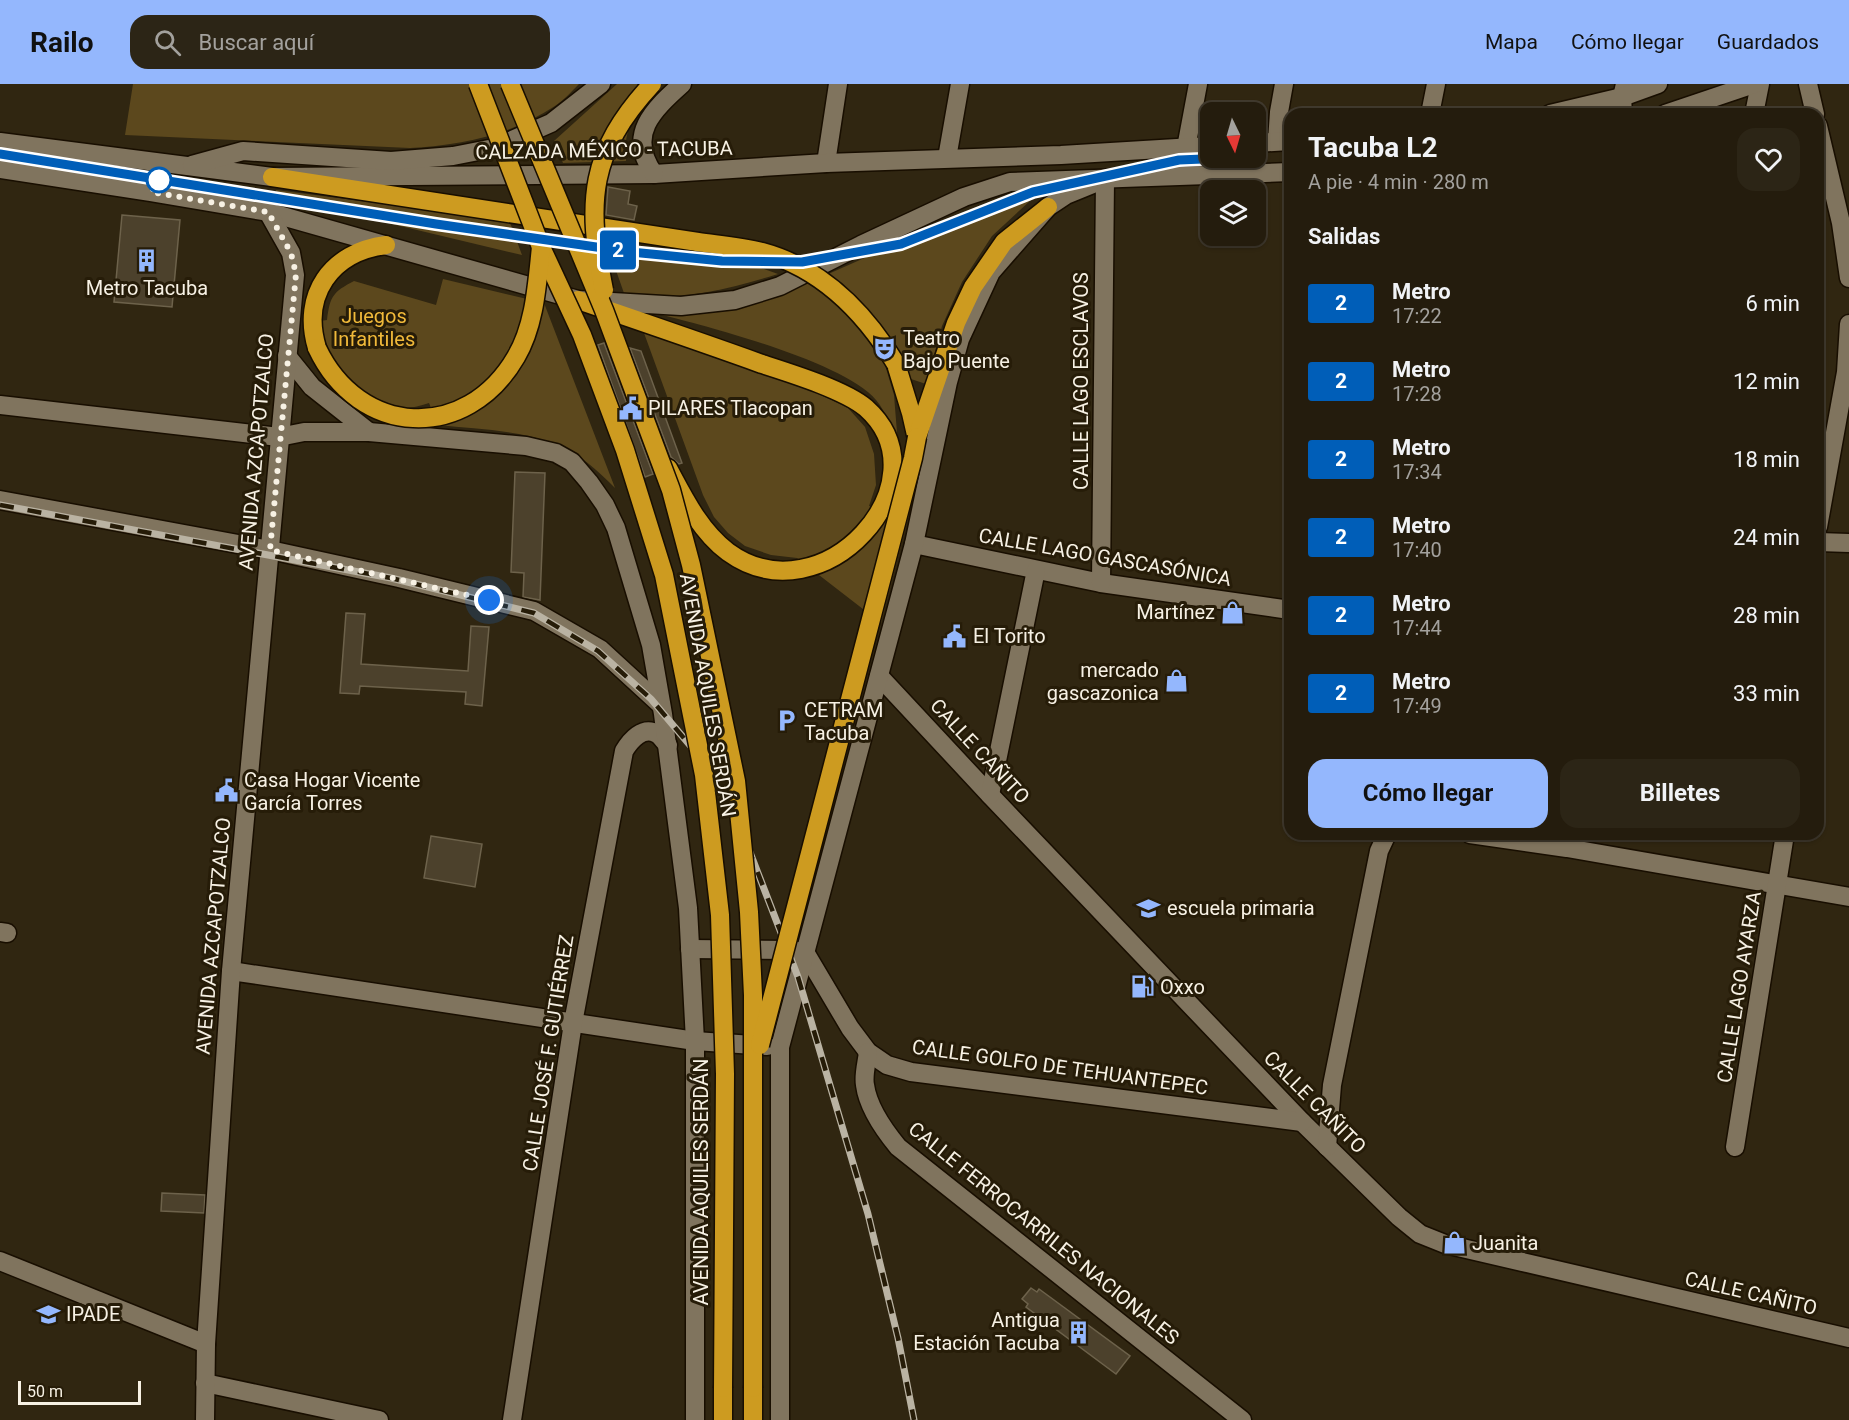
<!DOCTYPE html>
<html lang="es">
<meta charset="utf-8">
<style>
body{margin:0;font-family:Roboto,sans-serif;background:#2c2516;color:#f1f3f6;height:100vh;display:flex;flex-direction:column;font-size:22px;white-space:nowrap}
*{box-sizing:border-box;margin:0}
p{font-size:20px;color:#a3a19d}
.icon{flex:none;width:33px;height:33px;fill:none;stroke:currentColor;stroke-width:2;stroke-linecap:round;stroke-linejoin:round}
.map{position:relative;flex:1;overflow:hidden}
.sheet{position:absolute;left:1284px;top:24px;width:540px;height:732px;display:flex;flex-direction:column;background:#241c0d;border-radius:18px;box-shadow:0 2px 4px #0004,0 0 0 2px #413a2e}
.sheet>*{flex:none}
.badge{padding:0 12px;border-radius:4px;font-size:21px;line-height:39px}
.needle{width:39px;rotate:175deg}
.controls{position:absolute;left:1200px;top:18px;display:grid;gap:12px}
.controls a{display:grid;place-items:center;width:66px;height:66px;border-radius:12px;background:#241c0d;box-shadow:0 2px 4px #0004,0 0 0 2px #413a2e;font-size:30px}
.scale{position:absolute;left:18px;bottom:15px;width:123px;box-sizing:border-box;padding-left:6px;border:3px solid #f7f1e4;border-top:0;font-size:16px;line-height:21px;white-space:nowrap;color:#f7f1e4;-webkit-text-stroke:4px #261c08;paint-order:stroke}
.you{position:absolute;width:30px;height:30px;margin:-15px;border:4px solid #fff;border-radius:50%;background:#1a73e8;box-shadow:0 0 0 9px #1a73e833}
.map>.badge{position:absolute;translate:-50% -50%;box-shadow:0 0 0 3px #fff}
h2{padding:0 24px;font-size:22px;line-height:54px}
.round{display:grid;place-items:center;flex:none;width:63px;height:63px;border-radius:18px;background:#2c2516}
.head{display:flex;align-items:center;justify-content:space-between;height:102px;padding:0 24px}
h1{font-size:28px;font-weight:700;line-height:45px}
.primary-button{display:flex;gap:12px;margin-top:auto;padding:12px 24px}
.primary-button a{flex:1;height:69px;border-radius:18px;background:#94b7fd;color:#111;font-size:24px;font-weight:700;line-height:69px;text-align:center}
.primary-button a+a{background:#2c2516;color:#f1f3f6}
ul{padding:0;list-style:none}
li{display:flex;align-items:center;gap:18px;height:78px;padding:0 24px}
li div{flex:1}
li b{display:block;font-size:22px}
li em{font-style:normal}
li .badge{min-width:66px;font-weight:700;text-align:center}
header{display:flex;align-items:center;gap:36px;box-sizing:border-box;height:84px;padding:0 30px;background:#94b7fd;color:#111}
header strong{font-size:28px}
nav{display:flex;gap:33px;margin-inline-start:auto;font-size:21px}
.search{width:420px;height:54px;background:#2c2516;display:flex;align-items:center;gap:15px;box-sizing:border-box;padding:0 21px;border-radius:18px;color:#a3a19d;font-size:22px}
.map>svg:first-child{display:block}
.green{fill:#5c481d}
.building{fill:#4c412c;stroke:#6d624b;stroke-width:1.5}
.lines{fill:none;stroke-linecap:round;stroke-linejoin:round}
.street-casing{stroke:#180e00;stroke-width:21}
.secondary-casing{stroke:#180e00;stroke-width:21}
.highway-casing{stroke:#180e00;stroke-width:21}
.street{stroke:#80745e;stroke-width:18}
.secondary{stroke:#80745e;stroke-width:18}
.highway{stroke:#cd9b20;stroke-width:18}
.rail-casing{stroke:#bab3a3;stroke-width:7}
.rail{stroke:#261c08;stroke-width:4.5;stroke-dasharray:14;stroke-linecap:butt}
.highway-bridge-casing{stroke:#180e00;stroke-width:21;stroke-linecap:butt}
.highway-bridge{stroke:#cd9b20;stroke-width:18}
.line-casing{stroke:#fff;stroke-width:14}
.line{stroke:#005eb8;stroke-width:9}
.walk{stroke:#f7f1e4;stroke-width:6;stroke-dasharray:0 10.8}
.stop-dot{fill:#fff;stroke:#005eb8;stroke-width:3}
.labels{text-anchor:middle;stroke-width:6;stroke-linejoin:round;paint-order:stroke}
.street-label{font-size:20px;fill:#f7f1e4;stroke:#261c08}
.poi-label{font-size:20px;fill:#f7f1e4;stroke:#261c08;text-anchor:start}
.park-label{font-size:20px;fill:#f0b93a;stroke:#261c08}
</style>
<header>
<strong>Railo</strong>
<div class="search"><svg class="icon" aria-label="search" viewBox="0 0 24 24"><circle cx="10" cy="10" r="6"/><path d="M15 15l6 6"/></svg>Buscar aquí</div>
<nav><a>Mapa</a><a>Cómo llegar</a><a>Guardados</a></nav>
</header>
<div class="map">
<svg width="1849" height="1336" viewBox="0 0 1849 1336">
<rect width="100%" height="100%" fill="#302611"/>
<g class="green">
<path d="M133,0H579C572,7 564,16 555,22C511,51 462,61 410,64L125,51Z"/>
<path d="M617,0H637L647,13C632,36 623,48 626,77L563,79L554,57Z"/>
<path d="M1044,104L992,152L962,198L942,242L926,300L911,295L903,274L885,281L894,311L898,361C892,346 887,329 876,316C846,279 711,243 662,231L711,226L752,219L799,203L959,132Z"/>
<polygon points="276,106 509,136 522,171 275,112"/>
<path d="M609,158L756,182L778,190C727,206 678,217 625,212L612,175Z"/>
<path d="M443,195L544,219L615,404C598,387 579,369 556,360C519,346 477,345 438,341L429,319C417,323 404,326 391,323C354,313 325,274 320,237L327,236C330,212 333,208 354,197L436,221Z"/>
<polygon points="644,249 789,296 848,324 865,343 874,370 876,401 869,422 909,431 881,539 797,474 771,471 745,462 728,449 714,433 703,411"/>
</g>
<g class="building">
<polygon points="608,103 630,107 628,120 637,122 634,136 606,131"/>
<polygon points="122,131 180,136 172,223 114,218"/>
<polygon points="604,259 653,390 645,393 598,261"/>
<polygon points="630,264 641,267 682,379 679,380 671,373"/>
<polygon points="515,388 545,389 540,516 523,513 524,489 511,488"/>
<polygon points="346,529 365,530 361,580 468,587 471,542 489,543 482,622 465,620 466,608 360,602 359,610 340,609"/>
<polygon points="431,752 482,760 475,803 424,794"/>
<polygon points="162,1109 205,1111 204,1129 161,1127"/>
<polygon points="1031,1204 1037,1208 1039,1205 1130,1272 1116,1290 1026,1223 1028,1220 1022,1215"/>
</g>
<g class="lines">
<defs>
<g id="street">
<polyline points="1808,0 1815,30"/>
<polyline points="1430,30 1436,0"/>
<polyline points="1623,30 1622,13 1625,0"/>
<polyline points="1754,30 1760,0"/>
<polyline points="1818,42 1841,139 1849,194"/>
<polyline points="1277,57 1279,28 1284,0"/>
<polyline points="1186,64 1198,0"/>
<polyline points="947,74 960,0"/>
<polyline points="826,79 838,0"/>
<polyline points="0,321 279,353"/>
<polyline points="0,416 270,466 399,494 534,527 600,565 661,621"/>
<polyline points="1818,443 1846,288 1849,240"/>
<polyline points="1818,458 1849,459"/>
<polyline points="914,460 1101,499 1290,526"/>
<polyline points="1101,499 1105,95"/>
<polyline points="879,592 990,711 1302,1038 1399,1133 1420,1150 1445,1160 1849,1254"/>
<polyline points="990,711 1036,486"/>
<polyline points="1470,750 1567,764 1849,813"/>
<polyline points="0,848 7,849"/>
<polyline points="690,865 788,866 805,868 850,944 868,968 887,981 911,988 1302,1038"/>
<polyline points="231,887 695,957 767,962"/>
<path d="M868,968C867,978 863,991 865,1001C868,1024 884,1046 898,1063L1242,1336"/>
<polyline points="1327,1063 1332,1001 1379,767 1387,750"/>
<polyline points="1735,1063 1785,750"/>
<polyline points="0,1177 206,1260"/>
<polyline points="205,1299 379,1336"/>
<path d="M512,1336L573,939L624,667C630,657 643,641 657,650C661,652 664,658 668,661"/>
</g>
<g id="secondary">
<polyline points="1550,30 1622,13 1658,0"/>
<polyline points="1665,30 1754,0"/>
<polyline points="0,58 272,93 654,90 826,79 1061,71 1210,62"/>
<polyline points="1256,59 1290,57"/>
<polyline points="192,81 243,67 391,77 453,72 494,64 551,39 601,0"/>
<polyline points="0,85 151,108 268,128 578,216 681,222 735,216 780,202 861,161 964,113 1010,98 1290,88"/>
<path d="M654,90C626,51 653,26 682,0"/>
<polyline points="287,272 312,303 369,348"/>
<polyline points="279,353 304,348 369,348 526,362 556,369 572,378 589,398 605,421 616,444 651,561 663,630 688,824 695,957 695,1336"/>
<polyline points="205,1336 206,1260 231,887 295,191 291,169 268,128"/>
<polyline points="780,1336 780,963 914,460 948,298 960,255 991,188 1048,123 1066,111 1093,100"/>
</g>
<g id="highway">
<polyline points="272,93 698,158"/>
<path d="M578,216C639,237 701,258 762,280C790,289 845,306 866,324C948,397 823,537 728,468C700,447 684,414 668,384"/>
<path d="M317,264C301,211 331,168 386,161"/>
<polyline points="896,280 911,329 916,351"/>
<polyline points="917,353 956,239 973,203 1004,158 1048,123"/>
<polyline points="723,1304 723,1336"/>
<polyline points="753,1304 753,1336"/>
</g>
</defs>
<use href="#street" class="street-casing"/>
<use href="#secondary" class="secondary-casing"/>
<use href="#highway" class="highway-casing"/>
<use href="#street" class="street"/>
<use href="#secondary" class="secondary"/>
<use href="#highway" class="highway"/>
<defs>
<polyline id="rail" points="0,421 391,494 534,529 598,567 651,615 699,672 736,732 798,893 868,1130 898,1254 914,1336"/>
</defs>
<use href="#rail" class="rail-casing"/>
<use href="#rail" class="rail"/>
<defs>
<g id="highway-bridge">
<polyline points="478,0 541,163 582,251 625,366 664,491 704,691 720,831 725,990 723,1304"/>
<polyline points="510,0 604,226 671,406 691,481 736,697 749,828 753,911 753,1304"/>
<path d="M698,158C719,161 741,163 762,168C821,184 865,229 896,280"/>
<path d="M604,206C586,118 589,68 652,0"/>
<path d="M317,264C359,353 466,359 516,273C535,241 537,200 541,163"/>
<polyline points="760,961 913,374 917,353"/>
</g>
</defs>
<use href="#highway-bridge" class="highway-bridge-casing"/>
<use href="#highway-bridge" class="highway-bridge"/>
</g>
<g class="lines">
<defs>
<polyline id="line" points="0,70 436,140 631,168 722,177 802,178 901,160 1033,108 1179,76 1227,74"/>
</defs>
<use href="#line" class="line-casing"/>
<use href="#line" class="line"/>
<polyline class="walk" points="159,96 151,108 268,128 291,169 296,190 270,466 489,516"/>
</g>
<defs>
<symbol id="building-bare" viewBox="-9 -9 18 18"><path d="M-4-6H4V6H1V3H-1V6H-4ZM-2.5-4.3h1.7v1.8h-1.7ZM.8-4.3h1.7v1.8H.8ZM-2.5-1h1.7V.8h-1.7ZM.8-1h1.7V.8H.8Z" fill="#94b7fd" stroke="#261c08" stroke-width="2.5" paint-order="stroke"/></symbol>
<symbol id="theatre-bare" viewBox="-9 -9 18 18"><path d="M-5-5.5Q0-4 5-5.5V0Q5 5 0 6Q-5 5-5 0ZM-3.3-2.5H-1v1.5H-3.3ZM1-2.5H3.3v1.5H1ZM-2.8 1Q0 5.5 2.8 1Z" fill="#94b7fd" stroke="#261c08" stroke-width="2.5" paint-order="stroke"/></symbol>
<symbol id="civic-bare" viewBox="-9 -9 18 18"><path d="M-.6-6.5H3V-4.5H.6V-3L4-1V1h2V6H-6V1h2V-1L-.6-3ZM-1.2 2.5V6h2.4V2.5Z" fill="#94b7fd" stroke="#261c08" stroke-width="2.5" paint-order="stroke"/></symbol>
<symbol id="shop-bare" viewBox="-9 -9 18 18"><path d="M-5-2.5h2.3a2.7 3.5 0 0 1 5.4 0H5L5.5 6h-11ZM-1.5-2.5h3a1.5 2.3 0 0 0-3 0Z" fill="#94b7fd" stroke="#261c08" stroke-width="2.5" paint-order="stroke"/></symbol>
<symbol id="parking-bare" viewBox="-9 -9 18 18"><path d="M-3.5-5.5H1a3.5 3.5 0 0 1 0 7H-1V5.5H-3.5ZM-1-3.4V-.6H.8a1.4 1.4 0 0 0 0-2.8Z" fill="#94b7fd" stroke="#261c08" stroke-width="2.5" paint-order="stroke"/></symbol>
<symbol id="school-bare" viewBox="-9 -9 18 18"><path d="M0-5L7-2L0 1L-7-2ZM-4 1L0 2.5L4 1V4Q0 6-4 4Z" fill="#94b7fd" stroke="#261c08" stroke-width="2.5" paint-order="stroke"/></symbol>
<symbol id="fuel-bare" viewBox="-9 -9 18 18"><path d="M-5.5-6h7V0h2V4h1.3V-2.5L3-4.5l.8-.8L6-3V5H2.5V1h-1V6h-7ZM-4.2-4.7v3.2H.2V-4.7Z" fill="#94b7fd" stroke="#261c08" stroke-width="2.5" paint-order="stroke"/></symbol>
</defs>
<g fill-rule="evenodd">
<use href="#building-bare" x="130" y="160" width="33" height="33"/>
<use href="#theatre-bare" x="868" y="248" width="33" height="33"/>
<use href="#civic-bare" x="614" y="308" width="33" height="33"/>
<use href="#shop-bare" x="1216" y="512" width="33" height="33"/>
<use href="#civic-bare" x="938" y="536" width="33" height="33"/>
<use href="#shop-bare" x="1160" y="580" width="33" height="33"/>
<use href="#parking-bare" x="770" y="620" width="33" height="33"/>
<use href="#civic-bare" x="210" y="690" width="33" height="33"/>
<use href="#school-bare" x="1132" y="808" width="33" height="33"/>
<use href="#fuel-bare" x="1126" y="886" width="33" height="33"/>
<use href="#shop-bare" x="1438" y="1142" width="33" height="33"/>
<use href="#school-bare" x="32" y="1214" width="33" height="33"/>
<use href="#building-bare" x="1062" y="1232" width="33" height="33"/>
</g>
<circle class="stop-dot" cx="159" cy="96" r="12"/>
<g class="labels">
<g class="street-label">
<text transform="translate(604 66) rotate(-1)" y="7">CALZADA MÉXICO - TACUBA</text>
<text transform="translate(1081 297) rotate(-90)" y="7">CALLE LAGO ESCLAVOS</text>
<text transform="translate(256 368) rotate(-85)" y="7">AVENIDA AZCAPOTZALCO</text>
<text transform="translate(1105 473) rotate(10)" y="7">CALLE LAGO GASCASÓNICA</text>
<text transform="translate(708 611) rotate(80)" y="7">AVENIDA AQUILES SERDÁN</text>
<text transform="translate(980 667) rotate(47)" y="7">CALLE CAÑITO</text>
<text transform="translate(213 852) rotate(-85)" y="7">AVENIDA AZCAPOTZALCO</text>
<text transform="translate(1739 903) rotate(-81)" y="7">CALLE LAGO AYARZA</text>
<text transform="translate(548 969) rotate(-81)" y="7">CALLE JOSÉ F. GUTIÉRREZ</text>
<text transform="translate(1060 983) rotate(8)" y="7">CALLE GOLFO DE TEHUANTEPEC</text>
<text transform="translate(1315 1018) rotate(45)" y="7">CALLE CAÑITO</text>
<text transform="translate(701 1098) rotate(-90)" y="7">AVENIDA AQUILES SERDÁN</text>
<text transform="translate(1044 1149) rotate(39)" y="7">CALLE FERROCARRILES NACIONALES</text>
<text transform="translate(1751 1209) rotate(13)" y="7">CALLE CAÑITO</text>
</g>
<g class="poi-label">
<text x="147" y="211" text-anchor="middle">Metro Tacuba</text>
<text x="903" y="261">Teatro<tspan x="903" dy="23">Bajo Puente</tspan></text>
<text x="648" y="331">PILARES Tlacopan</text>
<text x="1215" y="535" text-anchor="end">Martínez</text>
<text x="973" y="559">El Torito</text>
<text x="1159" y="593" text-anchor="end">mercado<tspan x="1159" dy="23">gascazonica</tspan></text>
<text x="804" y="633">CETRAM<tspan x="804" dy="23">Tacuba</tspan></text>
<text x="244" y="703">Casa Hogar Vicente<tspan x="244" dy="23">García Torres</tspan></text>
<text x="1167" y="831">escuela primaria</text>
<text x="1160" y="910">Oxxo</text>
<text x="1472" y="1166">Juanita</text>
<text x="66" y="1237">IPADE</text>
<text x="1060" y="1243" text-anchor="end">Antigua<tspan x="1060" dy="23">Estación Tacuba</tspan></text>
</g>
<g class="park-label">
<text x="374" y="239">Juegos<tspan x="374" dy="23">Infantiles</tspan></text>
</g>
</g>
</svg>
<div class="controls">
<a><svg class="needle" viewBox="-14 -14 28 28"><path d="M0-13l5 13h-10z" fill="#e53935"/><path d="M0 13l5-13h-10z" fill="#a3a19d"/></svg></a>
<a><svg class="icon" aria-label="layers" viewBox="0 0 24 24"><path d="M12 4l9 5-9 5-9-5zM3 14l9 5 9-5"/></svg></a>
</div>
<div class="scale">50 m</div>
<div class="you" style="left:489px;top:516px"></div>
<b class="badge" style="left:618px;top:166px;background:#005eb8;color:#fff">2</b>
<section class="sheet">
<div class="head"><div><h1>Tacuba L2</h1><p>A pie · 4 min · 280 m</p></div><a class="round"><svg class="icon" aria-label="heart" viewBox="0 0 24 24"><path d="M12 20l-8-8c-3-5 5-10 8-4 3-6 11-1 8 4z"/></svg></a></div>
<h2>Salidas</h2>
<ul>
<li><span class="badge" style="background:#005eb8;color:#fff">2</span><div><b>Metro</b><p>17:22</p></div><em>6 min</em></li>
<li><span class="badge" style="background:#005eb8;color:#fff">2</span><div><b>Metro</b><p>17:28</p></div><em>12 min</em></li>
<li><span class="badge" style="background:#005eb8;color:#fff">2</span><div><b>Metro</b><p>17:34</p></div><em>18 min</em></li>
<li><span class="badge" style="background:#005eb8;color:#fff">2</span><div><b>Metro</b><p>17:40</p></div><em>24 min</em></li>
<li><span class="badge" style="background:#005eb8;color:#fff">2</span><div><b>Metro</b><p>17:44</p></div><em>28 min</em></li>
<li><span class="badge" style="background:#005eb8;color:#fff">2</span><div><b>Metro</b><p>17:49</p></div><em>33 min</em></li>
</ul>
<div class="primary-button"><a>Cómo llegar</a><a>Billetes</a></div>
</section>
</div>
